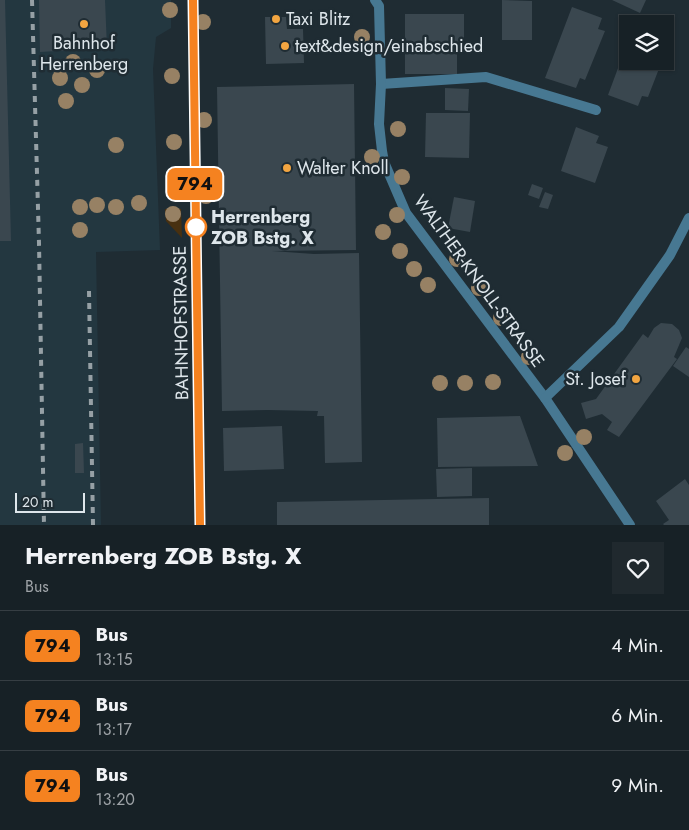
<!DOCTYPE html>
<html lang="de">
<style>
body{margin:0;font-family:Jost,sans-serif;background:#20292e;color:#f1f3f6;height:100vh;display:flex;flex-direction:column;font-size:19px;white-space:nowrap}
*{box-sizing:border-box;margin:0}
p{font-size:16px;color:#9ea3a7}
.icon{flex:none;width:28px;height:28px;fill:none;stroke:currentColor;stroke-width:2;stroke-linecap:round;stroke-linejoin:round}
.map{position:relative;height:525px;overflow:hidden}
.details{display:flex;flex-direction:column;background:#172126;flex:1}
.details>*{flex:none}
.badge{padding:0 10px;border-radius:8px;font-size:18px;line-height:32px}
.fabs{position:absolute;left:619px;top:15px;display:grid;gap:10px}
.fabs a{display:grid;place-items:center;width:55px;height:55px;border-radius:0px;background:#172126;box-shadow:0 1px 4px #0004,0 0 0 1px #363e43;font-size:25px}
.scale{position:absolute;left:15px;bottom:12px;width:70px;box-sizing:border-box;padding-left:5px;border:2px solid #dee6eb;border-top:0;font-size:14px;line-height:18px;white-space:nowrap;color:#dee6eb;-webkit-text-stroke:4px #1f2c33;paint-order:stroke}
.map>.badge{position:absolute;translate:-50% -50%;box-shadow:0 0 0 2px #fff}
.round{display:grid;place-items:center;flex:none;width:52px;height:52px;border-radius:0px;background:#20292e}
.headline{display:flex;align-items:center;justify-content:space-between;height:85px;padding:0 25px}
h1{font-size:24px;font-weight:700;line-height:38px}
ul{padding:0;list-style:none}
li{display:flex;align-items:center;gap:15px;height:70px;padding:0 25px;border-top:1px solid #363e43}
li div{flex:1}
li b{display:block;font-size:19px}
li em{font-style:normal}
li .badge{min-width:55px;font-weight:700;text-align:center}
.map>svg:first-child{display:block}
.built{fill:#233740}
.green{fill:#483010}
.building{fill:#3a474f}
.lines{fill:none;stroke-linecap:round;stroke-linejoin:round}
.service{stroke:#477892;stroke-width:10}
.minor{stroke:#477892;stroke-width:10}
.rail{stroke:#96a0a5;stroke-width:4;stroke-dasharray:6 6;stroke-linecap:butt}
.tree{fill:#978164}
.line-casing{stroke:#fff;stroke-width:11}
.line{stroke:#f58220;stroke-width:8}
.poi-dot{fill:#f2a541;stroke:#1f2c33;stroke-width:2}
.stop-dot{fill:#fff;stroke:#f58220;stroke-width:2.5}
.labels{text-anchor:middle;stroke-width:5;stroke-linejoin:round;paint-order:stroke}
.poi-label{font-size:18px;fill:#dee6eb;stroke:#1f2c33;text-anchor:start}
.stop-label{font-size:18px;font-weight:bold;fill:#dee6eb;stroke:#1f2c33;text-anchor:start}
.street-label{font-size:18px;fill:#dee6eb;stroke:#1f2c33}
</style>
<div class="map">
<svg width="689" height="525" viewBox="0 0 689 525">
<rect width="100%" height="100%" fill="#1f2c33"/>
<polygon class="built" points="0,0 171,0 171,28 156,37 153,69 160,250 96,252 101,525 0,525"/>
<polygon class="green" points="165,209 181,209 182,238 166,221"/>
<g class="building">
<polygon points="0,0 5,0 11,241 0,241"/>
<polygon points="39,0 105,0 107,48 40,52"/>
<polygon points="502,0 532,1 532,40 502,40"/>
<polygon points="612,0 646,0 640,13"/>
<polygon points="572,7 602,18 598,29 605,31 585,80 580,78 576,88 545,78"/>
<polygon points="405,14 464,14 464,51 457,51 457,74 405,74"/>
<polygon points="265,17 286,17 287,29 303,29 304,63 266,64"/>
<polygon points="627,44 628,61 662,61 648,97 642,96 638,106 608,95"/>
<polygon points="354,84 356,250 272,251 314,254 359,253 362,462 325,463 324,416 317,416 318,411 268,410 222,411 217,87"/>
<polygon points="445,88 469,89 468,111 445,110"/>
<polygon points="426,113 470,113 469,158 425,157"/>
<polygon points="576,127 599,136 596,143 608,147 595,183 561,171"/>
<polygon points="532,184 543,188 539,199 528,195"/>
<polygon points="545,192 553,195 548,209 539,207"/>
<polygon points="454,197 475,201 470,232 448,228"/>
<polygon points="661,323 672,324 679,330 682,338 674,357 677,359 619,437 607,430 612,422 602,414 586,419 581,403 596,399 643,334 648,338 654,328"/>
<polygon points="686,347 689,349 689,377 673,366"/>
<polygon points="520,416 538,466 438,467 437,418"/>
<polygon points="282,426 284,469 224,471 223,428"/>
<polygon points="83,443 84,473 75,473 75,444"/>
<polygon points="472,468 472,496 437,497 436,469"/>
<polygon points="685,479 689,485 689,525 664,525 663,524 669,520 656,501"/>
<polygon points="489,498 489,525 277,525 277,502"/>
</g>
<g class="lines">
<polyline class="service" points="381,84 486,77 596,110"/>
<g class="minor">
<polyline points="193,0 200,525"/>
<polyline points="375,0 379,6 381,84 379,124 382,151 384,162 406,213 545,398 630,525"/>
<polyline points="545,398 619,327 670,255 689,218"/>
</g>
<g class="rail">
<polyline points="32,0 39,243 44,525"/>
<polyline points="89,291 93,525"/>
</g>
</g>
<g class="tree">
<circle cx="170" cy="10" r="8"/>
<circle cx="203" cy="22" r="8"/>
<circle cx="362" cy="37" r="8"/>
<circle cx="73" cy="62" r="8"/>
<circle cx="97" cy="70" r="8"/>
<circle cx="172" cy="76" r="8"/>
<circle cx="60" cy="78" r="8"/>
<circle cx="82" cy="85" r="8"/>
<circle cx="66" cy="101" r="8"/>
<circle cx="204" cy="120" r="8"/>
<circle cx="398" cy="129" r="8"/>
<circle cx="174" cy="142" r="8"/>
<circle cx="116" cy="145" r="8"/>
<circle cx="372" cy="157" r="8"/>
<circle cx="402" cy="177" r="8"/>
<circle cx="206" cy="196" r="8"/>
<circle cx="139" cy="203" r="8"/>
<circle cx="97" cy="205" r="8"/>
<circle cx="80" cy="207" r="8"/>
<circle cx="116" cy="207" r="8"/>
<circle cx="173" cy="214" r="8"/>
<circle cx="397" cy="215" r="8"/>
<circle cx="80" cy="230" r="8"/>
<circle cx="383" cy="232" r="8"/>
<circle cx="400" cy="251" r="8"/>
<circle cx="457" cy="259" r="8"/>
<circle cx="414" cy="269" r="8"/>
<circle cx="428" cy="285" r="8"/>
<circle cx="479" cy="288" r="8"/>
<circle cx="501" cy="318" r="8"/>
<circle cx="529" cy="357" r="8"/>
<circle cx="493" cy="382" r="8"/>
<circle cx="440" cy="383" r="8"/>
<circle cx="465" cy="383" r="8"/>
<circle cx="584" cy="437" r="8"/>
<circle cx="565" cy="453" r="8"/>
</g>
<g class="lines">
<defs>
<polyline id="line" points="193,0 200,525"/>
</defs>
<use href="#line" class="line-casing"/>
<use href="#line" class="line"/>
</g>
<g class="poi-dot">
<circle cx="276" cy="19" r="5"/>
<circle cx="84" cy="24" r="5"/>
<circle cx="285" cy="46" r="5"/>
<circle cx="287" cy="168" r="5"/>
<circle cx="636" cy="379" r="5"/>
</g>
<circle class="stop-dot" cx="196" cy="227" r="10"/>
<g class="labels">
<g class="poi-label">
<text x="286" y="25">Taxi Blitz</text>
<text x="84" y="49" text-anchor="middle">Bahnhof<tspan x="84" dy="21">Herrenberg</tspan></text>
<text x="295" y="52">text&amp;design/einabschied</text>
<text x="297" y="174">Walter Knoll</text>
<text x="626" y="385" text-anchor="end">St. Josef</text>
</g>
<g class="stop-label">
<text x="211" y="223">Herrenberg<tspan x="211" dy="21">ZOB Bstg. X</tspan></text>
</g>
<g class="street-label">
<text transform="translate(479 281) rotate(54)" y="6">WALTHER-KNOLL-STRASSE</text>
<text transform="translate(181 323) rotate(-91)" y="6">BAHNHOFSTRASSE</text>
</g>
</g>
</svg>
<div class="fabs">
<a><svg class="icon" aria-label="layers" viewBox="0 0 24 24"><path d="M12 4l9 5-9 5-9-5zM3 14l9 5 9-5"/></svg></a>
</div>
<div class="scale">20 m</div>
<b class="badge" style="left:195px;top:184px;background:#f58220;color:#111">794</b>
</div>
<section class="details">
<div class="headline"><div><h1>Herrenberg ZOB Bstg. X</h1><p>Bus</p></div><a class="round"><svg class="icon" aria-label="heart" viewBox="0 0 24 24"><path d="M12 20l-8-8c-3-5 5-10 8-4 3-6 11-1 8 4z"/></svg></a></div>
<ul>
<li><span class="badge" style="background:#f58220;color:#111">794</span><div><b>Bus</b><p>13:15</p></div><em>4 Min.</em></li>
<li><span class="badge" style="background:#f58220;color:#111">794</span><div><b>Bus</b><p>13:17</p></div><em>6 Min.</em></li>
<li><span class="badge" style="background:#f58220;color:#111">794</span><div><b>Bus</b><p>13:20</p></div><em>9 Min.</em></li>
</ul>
</section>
